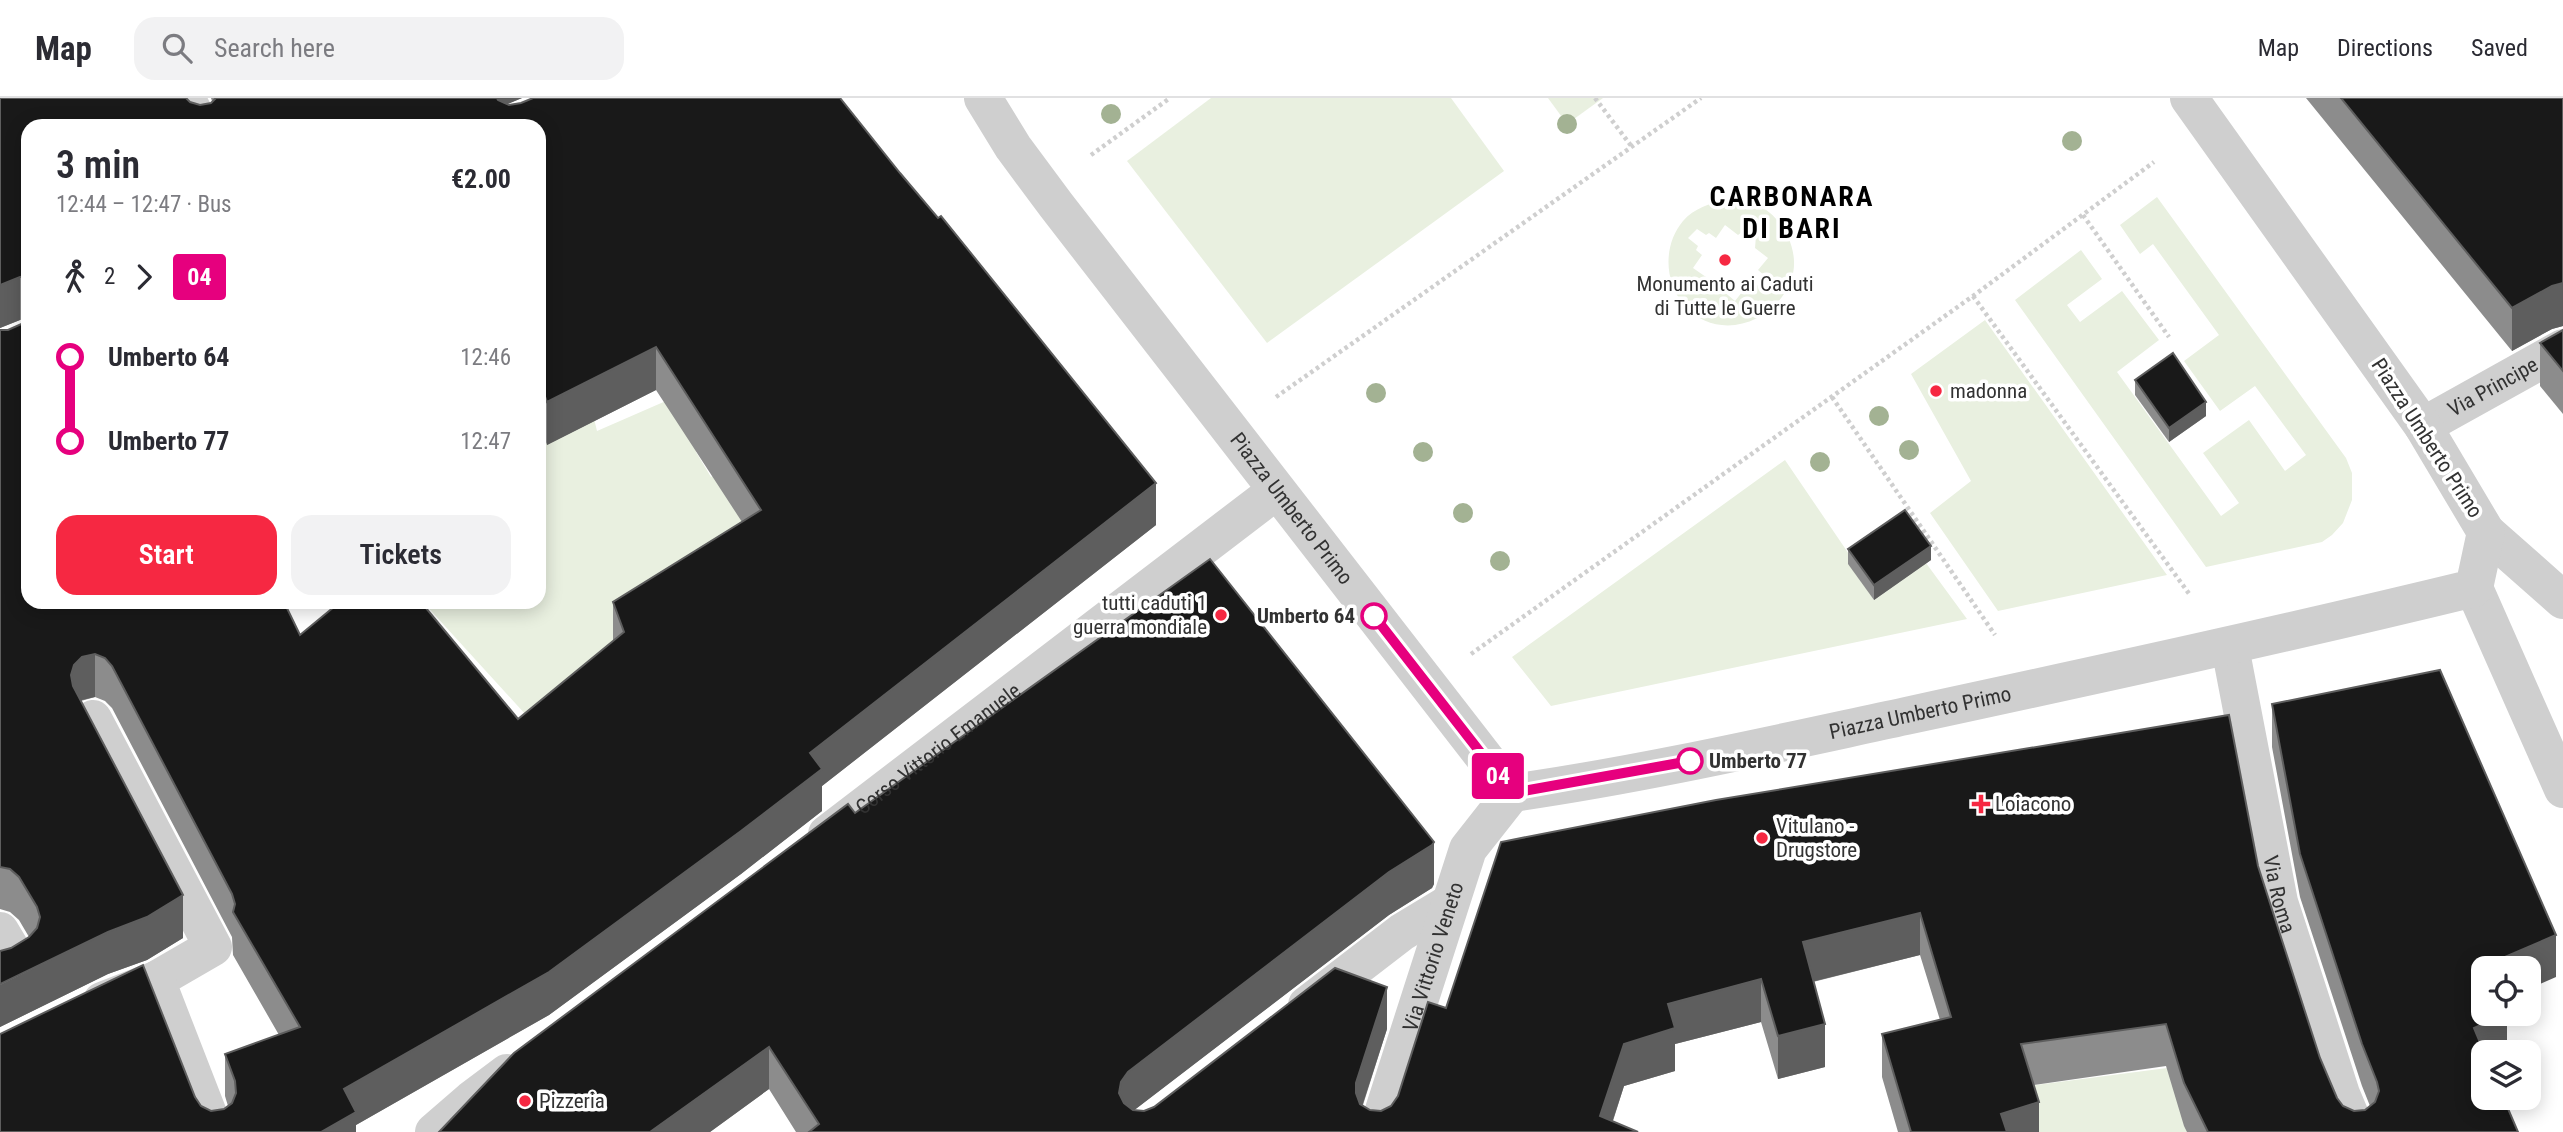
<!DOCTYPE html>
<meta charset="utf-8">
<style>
body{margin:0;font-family:"Roboto Condensed",sans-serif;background:#f2f2f3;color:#2b2b33;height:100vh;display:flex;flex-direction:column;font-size:26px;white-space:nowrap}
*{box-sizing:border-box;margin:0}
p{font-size:23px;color:#7c7c81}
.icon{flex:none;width:38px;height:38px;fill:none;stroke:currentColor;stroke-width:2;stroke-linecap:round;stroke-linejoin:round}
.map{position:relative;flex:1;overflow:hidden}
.drawer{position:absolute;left:21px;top:21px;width:525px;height:490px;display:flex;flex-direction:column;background:#fff;border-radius:21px;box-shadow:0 4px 18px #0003}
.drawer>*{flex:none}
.badge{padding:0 14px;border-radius:5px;font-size:24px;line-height:46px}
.buttons{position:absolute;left:2471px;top:858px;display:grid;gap:14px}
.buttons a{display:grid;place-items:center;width:70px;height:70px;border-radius:14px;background:#fff;box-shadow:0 4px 18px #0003;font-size:35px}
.map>.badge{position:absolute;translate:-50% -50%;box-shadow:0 0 0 4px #fff}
.legs{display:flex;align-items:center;gap:10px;height:77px;padding:0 35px;font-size:23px}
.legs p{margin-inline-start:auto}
.overview{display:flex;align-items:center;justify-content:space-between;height:119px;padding:0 35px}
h1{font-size:38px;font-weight:600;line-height:52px}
.cta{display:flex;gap:14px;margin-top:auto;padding:14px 35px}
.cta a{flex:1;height:80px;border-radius:21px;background:#f62842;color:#fff;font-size:28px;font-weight:600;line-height:80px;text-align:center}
.cta a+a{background:#f2f2f3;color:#2b2b33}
ul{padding:0 35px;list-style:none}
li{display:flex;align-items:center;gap:24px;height:84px;font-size:26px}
li i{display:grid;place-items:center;width:10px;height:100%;margin:0 9px;background:currentColor}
li i::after{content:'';width:18px;height:18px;margin:-9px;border:5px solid;border-radius:50%;background:#fff}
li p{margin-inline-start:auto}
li:first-child i{background:linear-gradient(#0000 50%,currentColor 0)}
li:last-child i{background:linear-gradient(currentColor 50%,#0000 0)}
header{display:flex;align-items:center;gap:42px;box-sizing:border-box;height:98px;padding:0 35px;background:#fff;border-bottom:2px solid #e1e1e2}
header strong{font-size:33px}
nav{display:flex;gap:38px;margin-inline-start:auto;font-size:24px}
.search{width:490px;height:63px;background:#f2f2f3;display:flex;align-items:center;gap:18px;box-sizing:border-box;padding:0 24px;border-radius:21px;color:#7c7c81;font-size:26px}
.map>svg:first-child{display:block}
.green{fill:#e9f0e0;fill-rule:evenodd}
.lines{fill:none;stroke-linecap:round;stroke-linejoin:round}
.path{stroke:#cfcfcf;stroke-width:4.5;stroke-dasharray:3.5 3.5;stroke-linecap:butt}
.minor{stroke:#cfcfcf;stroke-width:38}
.tree{fill:#a3b293}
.wall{fill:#8c8c8c}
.shaded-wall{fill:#5e5e5e}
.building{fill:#191919;stroke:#5e5e5e;stroke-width:2}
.line-1-casing{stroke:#fff;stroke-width:16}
.line-1{stroke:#e6007e;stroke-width:10}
.poi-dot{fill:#f62842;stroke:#fff;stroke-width:2.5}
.stop-1-dot{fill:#fff;stroke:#e6007e;stroke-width:3.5}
.labels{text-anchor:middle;stroke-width:7;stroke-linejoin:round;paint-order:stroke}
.poi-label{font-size:21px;fill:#323232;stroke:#fff;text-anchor:start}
.street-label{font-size:21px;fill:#323232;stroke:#fff}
.stop-label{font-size:21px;font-weight:bold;fill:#323232;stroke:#fff;text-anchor:end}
.district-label{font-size:28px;font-weight:bold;letter-spacing:2px;fill:#000;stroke:#fff}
</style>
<header>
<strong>Map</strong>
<div class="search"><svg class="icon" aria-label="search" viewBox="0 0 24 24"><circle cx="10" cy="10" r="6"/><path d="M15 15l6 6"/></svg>Search here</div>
<nav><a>Map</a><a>Directions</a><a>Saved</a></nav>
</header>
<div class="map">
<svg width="2563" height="1034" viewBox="0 0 2563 1034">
<rect width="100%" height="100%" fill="#fff"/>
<g class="green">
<polygon points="1211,0 1451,0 1504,73 1267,245 1127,63"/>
<polygon points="1548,0 1603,0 1567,26"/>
<polygon points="2157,99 2346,360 2352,375 2352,402 2343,425 2332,437 2322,444 2206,469 2015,202 2081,152 2102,181 2067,207 2080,224 2122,193 2159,242 2117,274 2221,418 2239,405 2203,355 2249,322 2285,373 2306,357 2255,288 2220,313 2184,263 2219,237 2153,146 2140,156 2120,127"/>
<path d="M1725,101C1741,103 1758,104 1770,115C1788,130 1800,159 1791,182C1775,226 1717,245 1684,207C1664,183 1663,147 1683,123C1694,110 1710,106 1725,101ZM1725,127L1738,137C1745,132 1749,132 1756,138L1755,150L1768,160L1758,172L1765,178L1752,194L1746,189L1735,203L1722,192C1713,198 1707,195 1703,186L1706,179L1693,170L1702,157L1696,152L1698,148L1688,140L1697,131L1706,137L1709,135L1716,140Z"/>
<polygon points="1985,222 2167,477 1998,513 1930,415 1971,383 1911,276"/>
<polygon points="539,274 589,300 597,333 675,299 708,344 696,354 711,379 766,342 798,387 547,640 423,504 539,504"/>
<polygon points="1785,362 1853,462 1874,502 1926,465 1967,521 1551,608 1512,559"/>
<polygon points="2167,970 2190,1034 2035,1034 2021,989"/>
</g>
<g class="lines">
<g class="path">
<polyline points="1595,0 1632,49"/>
<polyline points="1091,57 1170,0"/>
<polyline points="2083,117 2169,239"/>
<polyline points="1973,198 2190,497"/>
<polyline points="1276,299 1701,0"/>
<polyline points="1832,299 1995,537"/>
<polyline points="1471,556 1973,198 2154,64"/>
</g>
<g class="minor">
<polyline points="186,0 201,28"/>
<path id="s1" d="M983,0L1013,49L1056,107L1512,695"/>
<path id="s2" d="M2423,328L2563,250"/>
<polyline points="2486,434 2563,502"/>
<polyline points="2474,490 2563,691"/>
<path id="s3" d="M2230,549L2279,804L2341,996L2357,1034"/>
<polyline points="93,621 213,849 156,882"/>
<path id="s4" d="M1512,695C1644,676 1775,646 1906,618C2096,577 2285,536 2474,490L2486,434L2423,328L2189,0"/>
<path id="s5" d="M827,736L1276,393"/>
<polyline points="0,833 18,863 0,874"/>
<polyline points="102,903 156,882 215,1034"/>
<polyline points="1307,907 1402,834 1450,805"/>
<polyline points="434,1034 471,1002 507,975"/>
<path id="s6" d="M1377,1034L1468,751L1512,695"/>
</g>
</g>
<g class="tree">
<circle cx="1111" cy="16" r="10"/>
<circle cx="1567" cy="26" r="10"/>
<circle cx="2072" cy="43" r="10"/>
<circle cx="1376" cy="295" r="10"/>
<circle cx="1879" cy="318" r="10"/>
<circle cx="1909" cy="352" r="10"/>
<circle cx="1423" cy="354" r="10"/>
<circle cx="1820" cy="364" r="10"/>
<circle cx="1463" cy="415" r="10"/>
<circle cx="1500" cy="463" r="10"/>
</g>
<g class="wall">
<polygon points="0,0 190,4 200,7 211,5 212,3 211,0 522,0 507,6 1156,427 822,688 822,713 741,776 549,917 356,1027 356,1034 0,1034 195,999 201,1008 211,1013 224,1011 228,1008 225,998 225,956 279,937 233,857 232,839 112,610 105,603 95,599 81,603 183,840 147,862 108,876 0,929 0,853 11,850 29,839 19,822 10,814 0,811 0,232 300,537 518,621 613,543 613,504 742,424 656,292 547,347 539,325 539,28 28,28 28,221 20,222 0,230"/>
<polygon points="2306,0 2563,0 2563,228 2552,231 2512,253"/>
<polygon points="2563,232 2563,316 2540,288 2540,245"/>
<polygon points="2135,282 2206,318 2169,344 2135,297"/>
<polygon points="1848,451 1931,462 1874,502 1848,466"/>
<polygon points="2272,606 2556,879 2483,870 2507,954 2483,954 2518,1034 2187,1034 2184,1028 2166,968 2034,987 2039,1034 1898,1034 1882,979 1882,936 1940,922 1920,857 1813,884 1825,969 1778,981 1761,924 1675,946 1675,973 1624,988 1613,1023 1638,1034 796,1034 769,991 710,1034 439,1034 855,715 1434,786 1432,790 1389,817 1134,1012 1144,1013 1387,931 1363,1007 1370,1012 1381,1013 1391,1008 1398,998 1446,910 1501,744 2258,768 2320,960 2337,1000 2343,1008 2354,1013 2365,1012 2370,1008 2362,988 2300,799 2272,649"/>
</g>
<g class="shaded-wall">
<polygon points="490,0 522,0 503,8"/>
<polygon points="20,179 20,222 0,230 0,187"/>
<polygon points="2563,185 2563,228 2552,231 2512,253 2512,210 2552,188"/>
<polygon points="656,249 656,292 547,347 547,304"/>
<polygon points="2206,304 2206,318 2169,344 2169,330"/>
<polygon points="1156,385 1156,427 822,688 822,713 741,776 549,917 356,1027 356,1034 321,1034 344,991 810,655"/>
<polygon points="1931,448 1931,462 1874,502 1874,487"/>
<polygon points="95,556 95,599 82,602 74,610 71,577 74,567 82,559"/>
<polygon points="1434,744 1434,786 1432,790 1389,817 1128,1017 1119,995 1121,984 1128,974 1389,774"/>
<polygon points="183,797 183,840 147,862 108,876 0,929 0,887"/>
<polygon points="1920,815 1920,857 1803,886 1803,844"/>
<polygon points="2556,837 2556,879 2529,891 2529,870 2486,870 2486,867"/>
<polygon points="1761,881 1761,924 1675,946 1675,973 1624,988 1609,1034 1600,1018 1624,946 1668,906"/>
<polygon points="1387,889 1387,931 1356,1027 1356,1034 1356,985"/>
<polygon points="2507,915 2507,954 2483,954 2474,930"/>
<polygon points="1825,926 1825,969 1778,981 1778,938"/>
<polygon points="769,949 769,991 710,1034 650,1034"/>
<polygon points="2039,1004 2039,1034 2001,1034 2001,1016"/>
</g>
<g class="building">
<polygon points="0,0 186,0 190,4 200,7 211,5 216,0 497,0 498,2 509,7 521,5 533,0 840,0 900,75 938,120 941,118 1156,385 810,655 822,671 741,733 549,874 344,991 356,1014 321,1034 0,1034 0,936 143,867 195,999 201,1008 211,1013 224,1011 232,1005 236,995 235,983 225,956 300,929 233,814 235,806 232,796 112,568 105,560 95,556 82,559 74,567 71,577 73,588 183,797 147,819 108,834 0,886 0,853 11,850 29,839 37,830 40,819 37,809 19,779 10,771 0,769 0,232 8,232 28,223 28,504 284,504 300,537 340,504 421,504 518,621 624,534 613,504 761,412 656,249 547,304 539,282 539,28 28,28 28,178 20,179 0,187"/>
<polygon points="2341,0 2563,0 2563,185 2552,188 2512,210"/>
<polygon points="2563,232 2563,273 2540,245"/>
<polygon points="2173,255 2206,304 2169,330 2135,282"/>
<polygon points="1905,412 1931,448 1874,487 1848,451"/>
<polygon points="1210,461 1434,744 1432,747 1389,774 1128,974 1121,984 1119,995 1124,1005 1133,1012 1144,1013 1154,1009 1335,870 1387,889 1356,985 1356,995 1360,1006 1370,1012 1381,1013 1391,1008 1398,998 1428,904 1446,910 1501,744 1716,702 2229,617 2258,768 2320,960 2337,1000 2343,1008 2354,1013 2365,1012 2375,1004 2379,993 2377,984 2362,946 2300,756 2272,606 2440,572 2556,837 2486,867 2487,870 2483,870 2483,915 2507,915 2474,930 2484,954 2483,999 2503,999 2518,1034 2208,1034 2184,985 2166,926 2021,946 2039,1004 2001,1016 2007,1034 1911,1034 1882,936 1951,919 1920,815 1803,844 1825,926 1778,938 1761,881 1668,906 1675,930 1624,946 1600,1018 1638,1034 809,1034 819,1026 769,949 650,1034 439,1034 514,955 848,706 855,715"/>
</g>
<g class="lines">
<defs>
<polyline id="line-1" points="1374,518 1512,695 1690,663"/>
</defs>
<use href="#line-1" class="line-1-casing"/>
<use href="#line-1" class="line-1"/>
</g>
<g class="poi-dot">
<circle cx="1725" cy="162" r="7"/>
<circle cx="1936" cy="293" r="7"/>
<circle cx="1221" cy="517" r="7"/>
<path d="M1977.5 695.5h7v7h7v7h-7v7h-7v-7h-7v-7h7z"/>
<circle cx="1762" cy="740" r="7"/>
<circle cx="525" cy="1003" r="7"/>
</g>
<g class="stop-1-dot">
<circle cx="1374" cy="518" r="12"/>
<circle cx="1690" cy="663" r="12"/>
</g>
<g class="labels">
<g class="poi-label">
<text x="1725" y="193" text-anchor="middle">Monumento ai Caduti<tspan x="1725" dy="24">di Tutte le Guerre</tspan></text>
<text x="1950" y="300">madonna</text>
<text x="1207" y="512" text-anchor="end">tutti caduti 1<tspan x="1207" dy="24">guerra mondiale</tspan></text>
<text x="1995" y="713">Loiacono</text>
<text x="1776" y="735">Vitulano -<tspan x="1776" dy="24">Drugstore</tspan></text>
<text x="539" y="1010">Pizzeria</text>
</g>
<g class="street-label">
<text dy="7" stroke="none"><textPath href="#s2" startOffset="80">Via Principe</textPath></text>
<text transform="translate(2427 340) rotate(57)" y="7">Piazza Umberto Primo</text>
<text dy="7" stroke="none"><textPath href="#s1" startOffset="514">Piazza Umberto Primo</textPath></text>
<text dy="7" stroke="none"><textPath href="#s4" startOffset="416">Piazza Umberto Primo</textPath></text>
<text dy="7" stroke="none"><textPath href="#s5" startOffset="140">Corso Vittorio Emanuele</textPath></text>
<text dy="7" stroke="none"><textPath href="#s3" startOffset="252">Via Roma</textPath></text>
<text dy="7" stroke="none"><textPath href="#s6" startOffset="184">Via Vittorio Veneto</textPath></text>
</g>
<g class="stop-label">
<text x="1355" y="525">Umberto 64</text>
<text x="1709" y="670" text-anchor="start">Umberto 77</text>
</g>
<g class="district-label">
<text x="1792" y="108">CARBONARA<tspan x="1792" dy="32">DI BARI</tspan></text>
</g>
</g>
</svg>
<div class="buttons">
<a><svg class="icon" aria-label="locate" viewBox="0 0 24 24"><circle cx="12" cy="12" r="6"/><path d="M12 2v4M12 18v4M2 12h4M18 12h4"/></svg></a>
<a><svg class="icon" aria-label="layers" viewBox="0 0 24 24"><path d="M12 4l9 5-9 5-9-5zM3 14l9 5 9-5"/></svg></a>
</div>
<b class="badge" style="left:1498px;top:678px;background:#e6007e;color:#fff">04</b>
<section class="drawer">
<div class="overview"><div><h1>3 min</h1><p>12:44 – 12:47 · Bus</p></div><b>€2.00</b></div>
<div class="legs"><svg class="icon" aria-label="walk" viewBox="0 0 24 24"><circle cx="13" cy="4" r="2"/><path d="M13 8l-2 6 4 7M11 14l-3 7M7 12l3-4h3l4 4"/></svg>2<svg class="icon" aria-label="forward" viewBox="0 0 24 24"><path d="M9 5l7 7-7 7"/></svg><b class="badge" style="background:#e6007e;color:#fff">04</b></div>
<ul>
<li><i style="color:#e6007e"></i><b>Umberto 64</b><p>12:46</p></li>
<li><i style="color:#e6007e"></i><b>Umberto 77</b><p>12:47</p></li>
</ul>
<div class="cta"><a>Start</a><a>Tickets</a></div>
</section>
</div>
